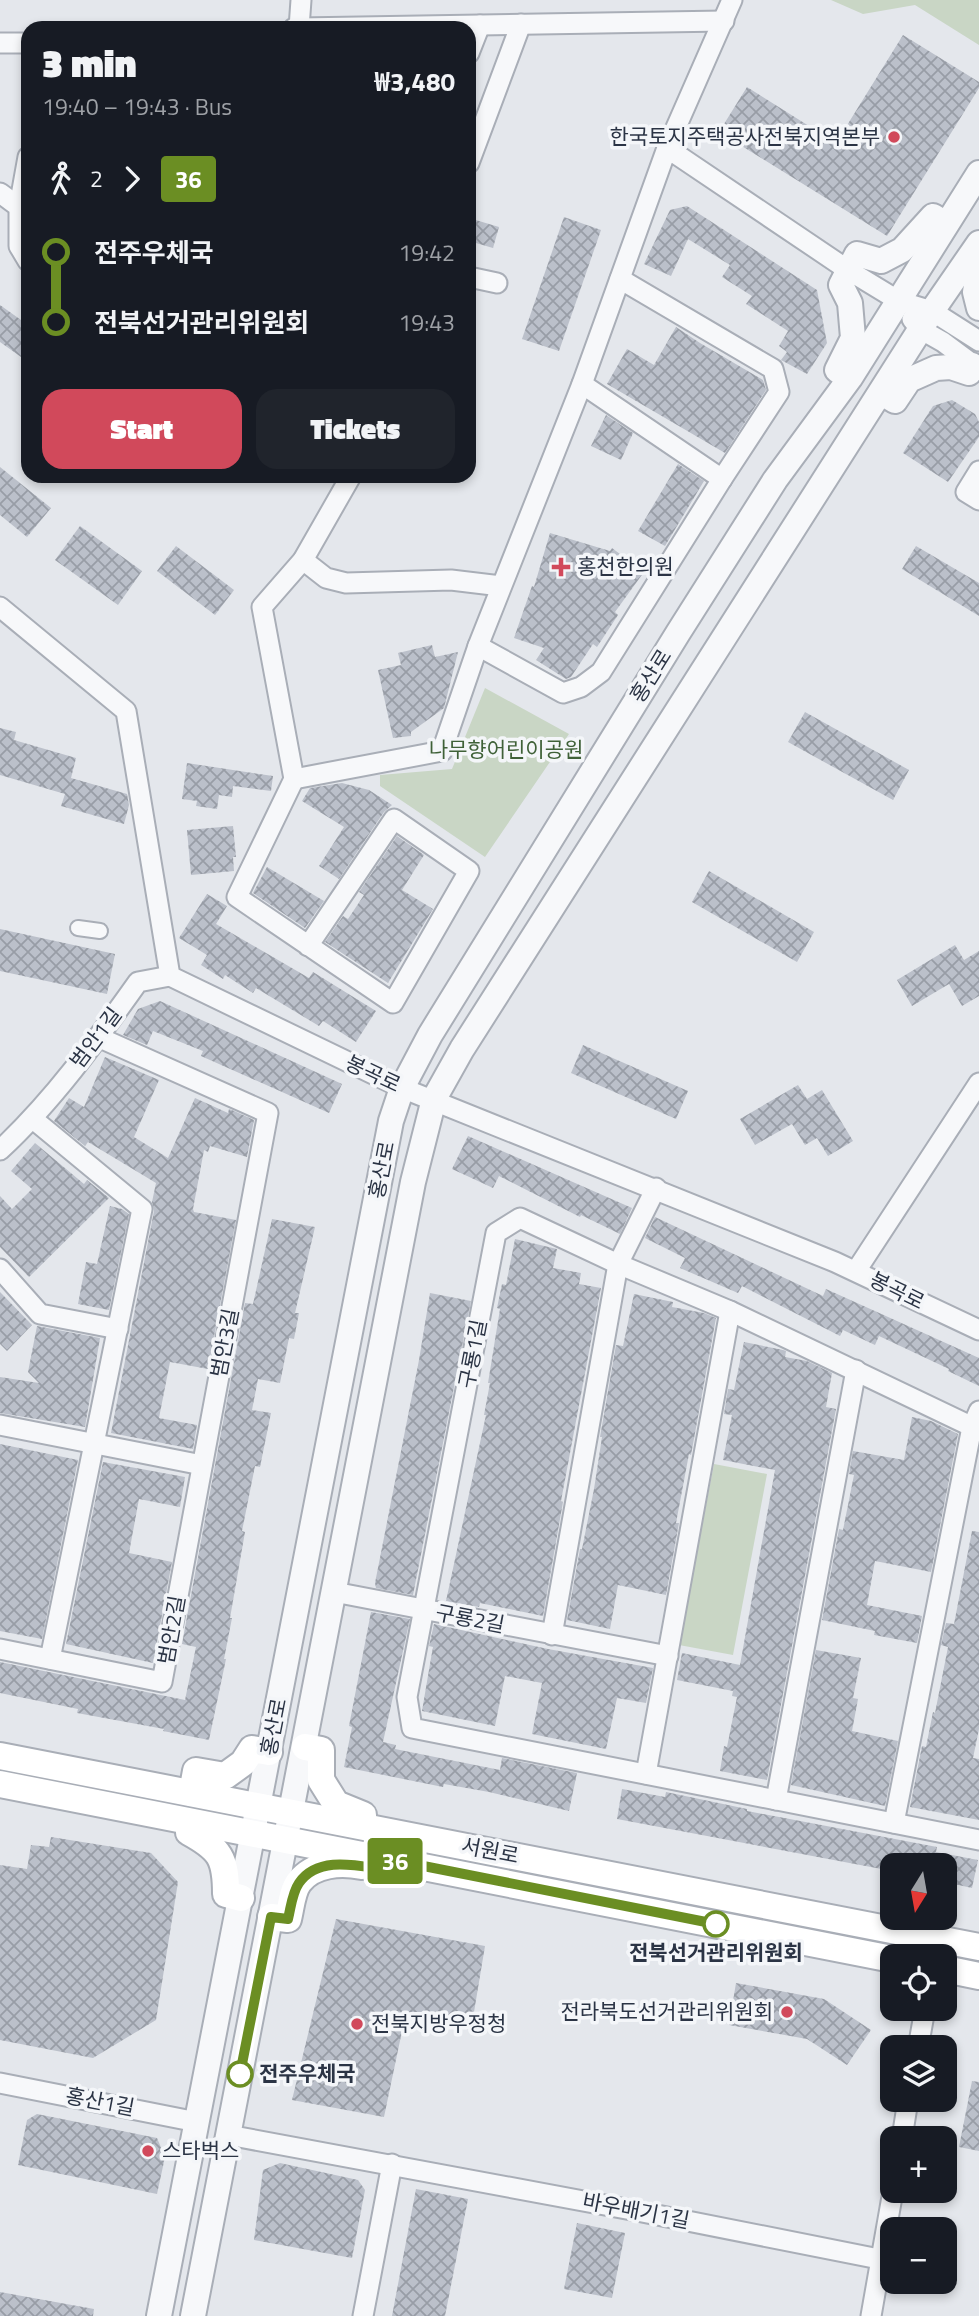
<!DOCTYPE html>
<meta charset="utf-8">
<style>
body{margin:0;font-family:"Titillium Web","Noto Sans KR",sans-serif;background:#20242c;color:#f1f3f6;height:100vh;display:flex;flex-direction:column;font-size:26px;white-space:nowrap}
*{box-sizing:border-box;margin:0}
p{font-size:23px;color:#9ea1a6}
.icon{flex:none;width:38px;height:38px;fill:none;stroke:currentColor;stroke-width:2;stroke-linecap:round;stroke-linejoin:round}
.map{position:relative;flex:1;overflow:hidden}
.drawer{position:absolute;left:21px;top:21px;width:455px;height:462px;display:flex;flex-direction:column;background:#171b24;border-radius:21px;box-shadow:0 4px 10px #0003}
.drawer>*{flex:none}
.badge{padding:0 14px;border-radius:5px;font-size:24px;line-height:46px}
.needle{width:46px;rotate:191deg}
.buttons{position:absolute;left:880px;top:1853px;display:grid;gap:14px}
.buttons a{display:grid;place-items:center;width:77px;height:77px;border-radius:14px;background:#171b24;box-shadow:0 4px 10px #0003;font-size:35px}
.map>.badge{position:absolute;translate:-50% -50%;box-shadow:0 0 0 4px #fff}
.legs{display:flex;align-items:center;gap:10px;height:77px;padding:0 21px;font-size:23px}
.legs p{margin-inline-start:auto}
.head{display:flex;align-items:center;justify-content:space-between;height:119px;padding:0 21px}
h1{font-size:38px;font-weight:800;line-height:52px}
.button{display:flex;gap:14px;margin-top:auto;padding:14px 21px}
.button a{flex:1;height:80px;border-radius:21px;background:#d1495b;color:#fff;font-size:28px;font-weight:800;line-height:80px;text-align:center}
.button a+a{background:#20242c;color:#f1f3f6}
ul{padding:0 21px;list-style:none}
li{display:flex;align-items:center;gap:24px;height:70px;font-size:26px}
li i{display:grid;place-items:center;width:10px;height:100%;margin:0 9px;background:currentColor}
li i::after{content:'';width:18px;height:18px;margin:-9px;border:5px solid;border-radius:50%;background:#171b24}
li p{margin-inline-start:auto}
li:first-child i{background:linear-gradient(#0000 50%,currentColor 0)}
li:last-child i{background:linear-gradient(currentColor 50%,#0000 0)}
.map>svg:first-child{display:block}
.park{fill:#c9d6c5}
.building{fill:url(#building-cross-hatch)}
.lines{fill:none;stroke-linecap:round;stroke-linejoin:round}
.pedestrian-casing{stroke:#a9aeb7;stroke-width:18}
.minor-casing{stroke:#a9aeb7;stroke-width:23}
.tertiary-casing{stroke:#a9aeb7;stroke-width:28}
.secondary-casing{stroke:#a9aeb7;stroke-width:30}
.pedestrian{stroke:#f7f8fa;stroke-width:14}
.minor{stroke:#f7f8fa;stroke-width:19}
.tertiary{stroke:#f7f8fa;stroke-width:24}
.secondary{stroke:#fff;stroke-width:26}
.line-1-casing{stroke:#fff;stroke-width:16}
.line-1{stroke:#6b8e23;stroke-width:10}
.poi-dot{fill:#d1495b;stroke:#f4f6f9;stroke-width:2.5}
.stop-1-dot{fill:#fff;stroke:#6b8e23;stroke-width:3.5}
.labels{text-anchor:middle;stroke-width:7;stroke-linejoin:round;paint-order:stroke}
.poi-label{font-size:21px;fill:#2b3445;stroke:#f4f6f9;text-anchor:start}
.street-label{font-size:21px;fill:#2b3445;stroke:#f4f6f9}
.park-label{font-size:21px;fill:#3f6138;stroke:#f4f6f9}
.stop-label{font-size:21px;font-weight:bold;fill:#2b3445;stroke:#f4f6f9}
</style>
<div class="map">
<svg width="979" height="2316" viewBox="0 0 979 2316">
<defs>
<pattern id="building-cross-hatch" width="8" height="8" patternUnits="userSpaceOnUse" patternTransform="scale(1.75)"><rect width="8" height="8" fill="#bbc0ca"/><path d="M0 0l8 8M0 8l8-8" fill="none" stroke="#989da6"/></pattern>
</defs>
<rect width="100%" height="100%" fill="#e4e7ec"/>
<g class="park">
<polygon points="831,0 979,0 979,45 915,5 863,14"/>
<polygon points="485,688 569,734 485,857 380,786 380,775 452,769"/>
<polygon points="714,1464 767,1474 733,1655 679,1645"/>
</g>
<g class="building">
<polygon points="903,35 979,82 979,88 887,236 719,132 747,87 836,143"/>
<polygon points="687,206 817,290 827,343 807,374 781,360 787,352 779,346 788,331 746,304 752,296 722,277 730,265 688,239 671,276 644,264 670,210"/>
<polygon points="564,217 601,230 559,351 522,339"/>
<polygon points="469,218 499,227 493,248 469,241"/>
<polygon points="0,305 28,325 28,362 0,342"/>
<polygon points="676,327 700,343 763,380 766,390 725,453 607,384 627,349 654,365"/>
<polygon points="952,400 975,414 979,422 979,437 948,482 903,453 933,406"/>
<polygon points="606,415 633,433 621,460 591,446"/>
<polygon points="678,464 704,481 665,546 638,531"/>
<polygon points="0,467 51,508 27,537 0,515"/>
<polygon points="80,526 142,571 118,605 55,560"/>
<polygon points="550,533 610,551 612,548 644,572 615,612 618,615 597,647 593,644 571,677 566,679 536,660 544,648 514,638 532,586 534,587"/>
<polygon points="176,546 234,590 215,615 157,571"/>
<polygon points="916,546 979,583 979,616 902,569"/>
<polygon points="432,645 435,657 458,652 444,708 411,732 411,736 393,738 378,670 401,665 398,653"/>
<polygon points="805,712 909,770 893,800 788,742"/>
<polygon points="0,728 16,732 14,740 76,758 71,778 127,794 129,805 124,824 61,806 65,794 0,775"/>
<polygon points="187,763 273,776 271,791 233,786 232,797 219,795 217,809 196,806 197,801 182,799"/>
<polygon points="342,783 369,790 392,805 384,812 339,879 319,866 344,827 302,801 310,788"/>
<polygon points="233,826 236,857 233,857 234,871 191,875 187,830"/>
<polygon points="397,836 424,855 402,890 433,909 388,983 325,942 343,916 348,919 364,895 359,892"/>
<polygon points="267,867 324,901 305,928 253,893"/>
<polygon points="709,871 814,932 797,962 692,902"/>
<polygon points="207,894 227,906 216,924 309,978 313,972 376,1011 356,1042 323,1021 319,1026 256,988 253,993 225,975 223,979 201,965 207,955 179,938"/>
<polygon points="0,929 115,954 107,994 0,971"/>
<polygon points="955,945 964,960 979,951 979,996 962,1006 949,984 912,1006 897,980"/>
<polygon points="160,1001 342,1084 329,1113 201,1056 203,1051 153,1031 147,1045 123,1035 138,1009"/>
<polygon points="583,1045 688,1091 676,1119 571,1073"/>
<polygon points="105,1057 159,1080 134,1137 168,1158 195,1098 228,1113 229,1109 232,1110 254,1120 247,1157 210,1146 208,1152 204,1150 193,1209 194,1212 236,1220 208,1369 170,1362 159,1418 197,1425 193,1449 111,1433 154,1211 152,1202 156,1183 88,1142 85,1146 54,1121 69,1098 84,1107"/>
<polygon points="798,1085 807,1099 822,1090 853,1141 828,1156 817,1138 805,1145 792,1124 755,1145 740,1119"/>
<polygon points="468,1136 632,1208 620,1234 581,1215 580,1217 499,1176 493,1188 452,1169"/>
<polygon points="35,1143 84,1184 87,1180 109,1198 29,1277 0,1247 0,1196 12,1209 32,1189 11,1171"/>
<polygon points="110,1206 122,1209 129,1214 109,1310 78,1304 86,1262 97,1264"/>
<polygon points="655,1217 823,1296 826,1289 979,1358 979,1386 948,1371 949,1369 879,1336 875,1345 843,1330 840,1336 742,1286 738,1293 680,1268 685,1258 645,1238"/>
<polygon points="272,1219 315,1227 295,1313 299,1313 294,1339 289,1338 280,1383 258,1379 252,1410 271,1413 260,1467 255,1466 242,1531 245,1532 230,1618 232,1618 224,1659 226,1659 209,1740 163,1731 164,1729 77,1713 78,1709 0,1693 0,1662 185,1700 196,1647 182,1644 245,1303 253,1304"/>
<polygon points="515,1239 557,1249 553,1268 581,1273 579,1284 601,1288 561,1501 563,1502 543,1616 480,1603 479,1607 446,1601 486,1415 484,1415 490,1383 488,1383 500,1309 497,1308 502,1284 506,1285"/>
<polygon points="0,1292 32,1325 7,1351 0,1344"/>
<polygon points="430,1293 471,1301 413,1595 376,1588 375,1583 419,1360"/>
<polygon points="634,1294 673,1302 672,1307 704,1313 716,1318 691,1455 689,1454 676,1523 679,1523 666,1595 618,1585 610,1629 567,1620 580,1549 582,1549 594,1489 602,1437 600,1437 616,1345 623,1346"/>
<polygon points="37,1326 100,1338 85,1427 0,1413 0,1377 39,1383 28,1372"/>
<polygon points="744,1342 783,1350 786,1351 785,1357 807,1361 832,1373 826,1407 836,1409 767,1780 720,1771 724,1746 727,1747 737,1697 732,1696 733,1691 677,1680 682,1653 740,1665 775,1470 723,1460 732,1415 724,1414 728,1389 734,1390"/>
<polygon points="912,1417 931,1421 958,1434 931,1572 875,1561 867,1605 922,1616 917,1643 874,1635 875,1631 822,1620 839,1529 843,1530 854,1475 849,1474 853,1451 904,1460"/>
<polygon points="0,1444 78,1460 42,1639 0,1631"/>
<polygon points="103,1462 185,1477 180,1507 139,1499 129,1553 172,1562 153,1663 66,1644"/>
<polygon points="972,1531 979,1532 979,1729 973,1758 979,1759 979,1820 910,1807 922,1746 926,1747 933,1712 935,1713 948,1647 941,1645 946,1623 954,1624"/>
<polygon points="371,1612 410,1619 383,1742 396,1745 395,1749 500,1770 502,1758 577,1773 569,1811 489,1792 444,1784 443,1787 344,1767 352,1727 349,1726"/>
<polygon points="434,1624 548,1649 653,1668 646,1703 617,1698 606,1749 532,1734 542,1683 505,1676 495,1726 422,1711 431,1658 433,1647 429,1646"/>
<polygon points="816,1650 861,1658 853,1698 858,1699 852,1731 898,1741 885,1806 791,1785"/>
<polygon points="622,1789 665,1797 666,1792 747,1809 747,1811 937,1847 936,1852 978,1860 972,1888 945,1882 945,1866 892,1866 892,1871 617,1819"/>
<polygon points="51,1837 151,1853 178,1882 156,2020 93,2058 0,2040 0,1865 27,1869 31,1845 49,1847"/>
<polygon points="336,1919 485,1946 471,2030 405,2017 384,2117 292,2100"/>
<polygon points="736,1983 824,1999 871,2030 847,2065 807,2039 729,2025"/>
<polygon points="972,2081 979,2082 979,2151 959,2147"/>
<polygon points="37,2114 157,2138 165,2157 157,2194 18,2165 27,2120"/>
<polygon points="280,2163 358,2180 365,2190 352,2258 254,2240 263,2170"/>
<polygon points="416,2189 468,2199 445,2316 392,2316"/>
<polygon points="577,2223 625,2233 612,2298 564,2289"/>
<polygon points="0,2292 94,2309 93,2316 0,2316"/>
</g>
<g class="lines">
<defs>
<polyline id="pedestrian" points="78,928 100,931"/>
<g id="minor">
<polyline points="294,28 299,28 301,0"/>
<polyline points="299,28 724,21"/>
<polyline points="0,43 28,43"/>
<polyline points="469,53 480,25"/>
<polyline points="667,148 732,0"/>
<polyline points="469,163 521,24"/>
<polyline points="0,193 19,207 19,246 28,261"/>
<polyline points="19,207 28,157"/>
<polyline points="469,277 497,283"/>
<polyline points="912,319 920,329 943,342 979,369"/>
<polyline points="582,384 722,479"/>
<polyline points="979,471 966,492 979,500"/>
<polyline points="303,560 326,578 346,583 451,580 501,586"/>
<polyline points="0,607 126,711 170,976 402,1088 835,1262 979,1330"/>
<polyline points="478,646 563,693 581,687 601,672 722,479 779,392 773,369 620,279"/>
<polyline points="294,779 442,751 478,646 582,384 667,148 848,270 899,301 932,311 979,341"/>
<polyline points="308,946 394,819 469,871 393,1003 237,897 294,779 262,607 303,560 351,476"/>
<polyline points="33,1119 142,1209 50,1659"/>
<path d="M0,1150C53,1101 96,1041 138,982L170,976"/>
<polyline points="0,1269 40,1314 118,1329"/>
<polyline points="856,1271 979,1083"/>
<polyline points="0,1425 202,1465"/>
<polyline points="979,1430 730,1311 618,1264 520,1218 496,1233 407,1697 412,1728 979,1840"/>
<polyline points="334,1592 668,1656"/>
<polyline points="552,1635 618,1264 656,1188"/>
<polyline points="0,1649 162,1682 268,1113 98,1037"/>
<polyline points="646,1774 730,1311"/>
<polyline points="776,1800 856,1370"/>
<polyline points="894,1823 972,1427 979,1411"/>
<polyline points="918,2048 925,2009"/>
<polyline points="0,2083 197,2122"/>
<polyline points="228,2135 637,2211 879,2259"/>
<polyline points="902,2138 908,2100"/>
<polyline points="363,2316 392,2164"/>
<polyline points="871,2316 893,2191"/>
</g>
<g id="tertiary">
<polyline points="966,263 978,273 975,292 979,308"/>
<polyline points="849,378 837,370 853,338 850,303 841,285 857,254 881,261 902,250 933,216 946,224"/>
<polyline points="882,393 895,401 909,380 936,368 951,367 969,373 972,365"/>
<polyline points="159,2316 391,1121 402,1088 430,1035 678,633 775,480 850,378 979,173"/>
<polyline points="193,2316 413,1182 434,1099 462,1049 932,311 979,243"/>
</g>
<g id="secondary">
<polyline points="305,1747 321,1750 321,1780 336,1804 363,1815 363,1817"/>
<polyline points="0,1756 979,1947"/>
<polyline points="0,1784 892,1959"/>
<polyline points="192,1793 196,1771 225,1776 243,1763 252,1749 269,1752"/>
<path d="M190,1822L189,1832C220,1849 226,1858 226,1894L241,1898"/>
<path d="M271,1917L288,1919C291,1907 292,1891 299,1882C314,1863 341,1862 362,1866"/>
<polyline points="945,1969 979,1976"/>
</g>
</defs>
<use href="#pedestrian" class="pedestrian-casing"/>
<use href="#minor" class="minor-casing"/>
<use href="#tertiary" class="tertiary-casing"/>
<use href="#secondary" class="secondary-casing"/>
<use href="#pedestrian" class="pedestrian"/>
<use href="#minor" class="minor"/>
<use href="#tertiary" class="tertiary"/>
<use href="#secondary" class="secondary"/>
</g>
<g class="lines">
<defs>
<path id="line-1" d="M240,2074L271,1917L288,1919C291,1907 292,1893 299,1883C316,1858 350,1864 375,1868L378,1857L716,1924"/>
</defs>
<use href="#line-1" class="line-1-casing"/>
<use href="#line-1" class="line-1"/>
</g>
<g class="poi-dot">
<circle cx="894" cy="137" r="7"/>
<path d="M557.5 556.5h7v7h7v7h-7v7h-7v-7h-7v-7h7z"/>
<circle cx="787" cy="2012" r="7"/>
<circle cx="357" cy="2024" r="7"/>
<circle cx="148" cy="2151" r="7"/>
</g>
<g class="stop-1-dot">
<circle cx="716" cy="1924" r="12"/>
<circle cx="240" cy="2074" r="12"/>
</g>
<g class="labels">
<g class="poi-label">
<text x="880" y="144" text-anchor="end">한국토지주택공사전북지역본부</text>
<text x="577" y="574">홍천한의원</text>
<text x="773" y="2019" text-anchor="end">전라북도선거관리위원회</text>
<text x="371" y="2031">전북지방우정청</text>
<text x="162" y="2158">스타벅스</text>
</g>
<g class="street-label">
<text transform="translate(651 676) rotate(-58)" y="7">홍산로</text>
<text transform="translate(96 1038) rotate(-53)" y="7">범안1길</text>
<text transform="translate(373 1074) rotate(25)" y="7">봉곡로</text>
<text transform="translate(382 1170) rotate(-79)" y="7">홍산로</text>
<text transform="translate(897 1291) rotate(26)" y="7">봉곡로</text>
<text transform="translate(225 1343) rotate(-79)" y="7">범안3길</text>
<text transform="translate(473 1354) rotate(-79)" y="7">구룡1길</text>
<text transform="translate(470 1619) rotate(11)" y="7">구룡2길</text>
<text transform="translate(172 1630) rotate(-80)" y="7">범안2길</text>
<text transform="translate(274 1727) rotate(-79)" y="7">홍산로</text>
<text transform="translate(490 1851) rotate(11)" y="7">서원로</text>
<text transform="translate(100 2102) rotate(11)" y="7">홍산1길</text>
<text transform="translate(636 2211) rotate(11)" y="7">바우배기1길</text>
</g>
<g class="park-label">
<text x="506" y="757">나무향어린이공원</text>
</g>
<g class="stop-label">
<text x="716" y="1960">전북선거관리위원회</text>
<text x="259" y="2081" text-anchor="start">전주우체국</text>
</g>
</g>
</svg>
<div class="buttons">
<a><svg class="needle" viewBox="-14 -14 28 28"><path d="M0-13l5 13h-10z" fill="#e53935"/><path d="M0 13l5-13h-10z" fill="#9ea1a6"/></svg></a>
<a><svg class="icon" aria-label="locate" viewBox="0 0 24 24"><circle cx="12" cy="12" r="6"/><path d="M12 2v4M12 18v4M2 12h4M18 12h4"/></svg></a>
<a><svg class="icon" aria-label="layers" viewBox="0 0 24 24"><path d="M12 4l9 5-9 5-9-5zM3 14l9 5 9-5"/></svg></a>
<a>+</a>
<a>−</a>
</div>
<b class="badge" style="left:395px;top:1861px;background:#6b8e23;color:#fff">36</b>
<section class="drawer">
<div class="head"><div><h1>3 min</h1><p>19:40 – 19:43 · Bus</p></div><b>₩3,480</b></div>
<div class="legs"><svg class="icon" aria-label="walk" viewBox="0 0 24 24"><circle cx="13" cy="4" r="2"/><path d="M13 8l-2 6 4 7M11 14l-3 7M7 12l3-4h3l4 4"/></svg>2<svg class="icon" aria-label="forward" viewBox="0 0 24 24"><path d="M9 5l7 7-7 7"/></svg><b class="badge" style="background:#6b8e23;color:#fff">36</b></div>
<ul>
<li><i style="color:#6b8e23"></i><b>전주우체국</b><p>19:42</p></li>
<li><i style="color:#6b8e23"></i><b>전북선거관리위원회</b><p>19:43</p></li>
</ul>
<div class="button"><a>Start</a><a>Tickets</a></div>
</section>
</div>
